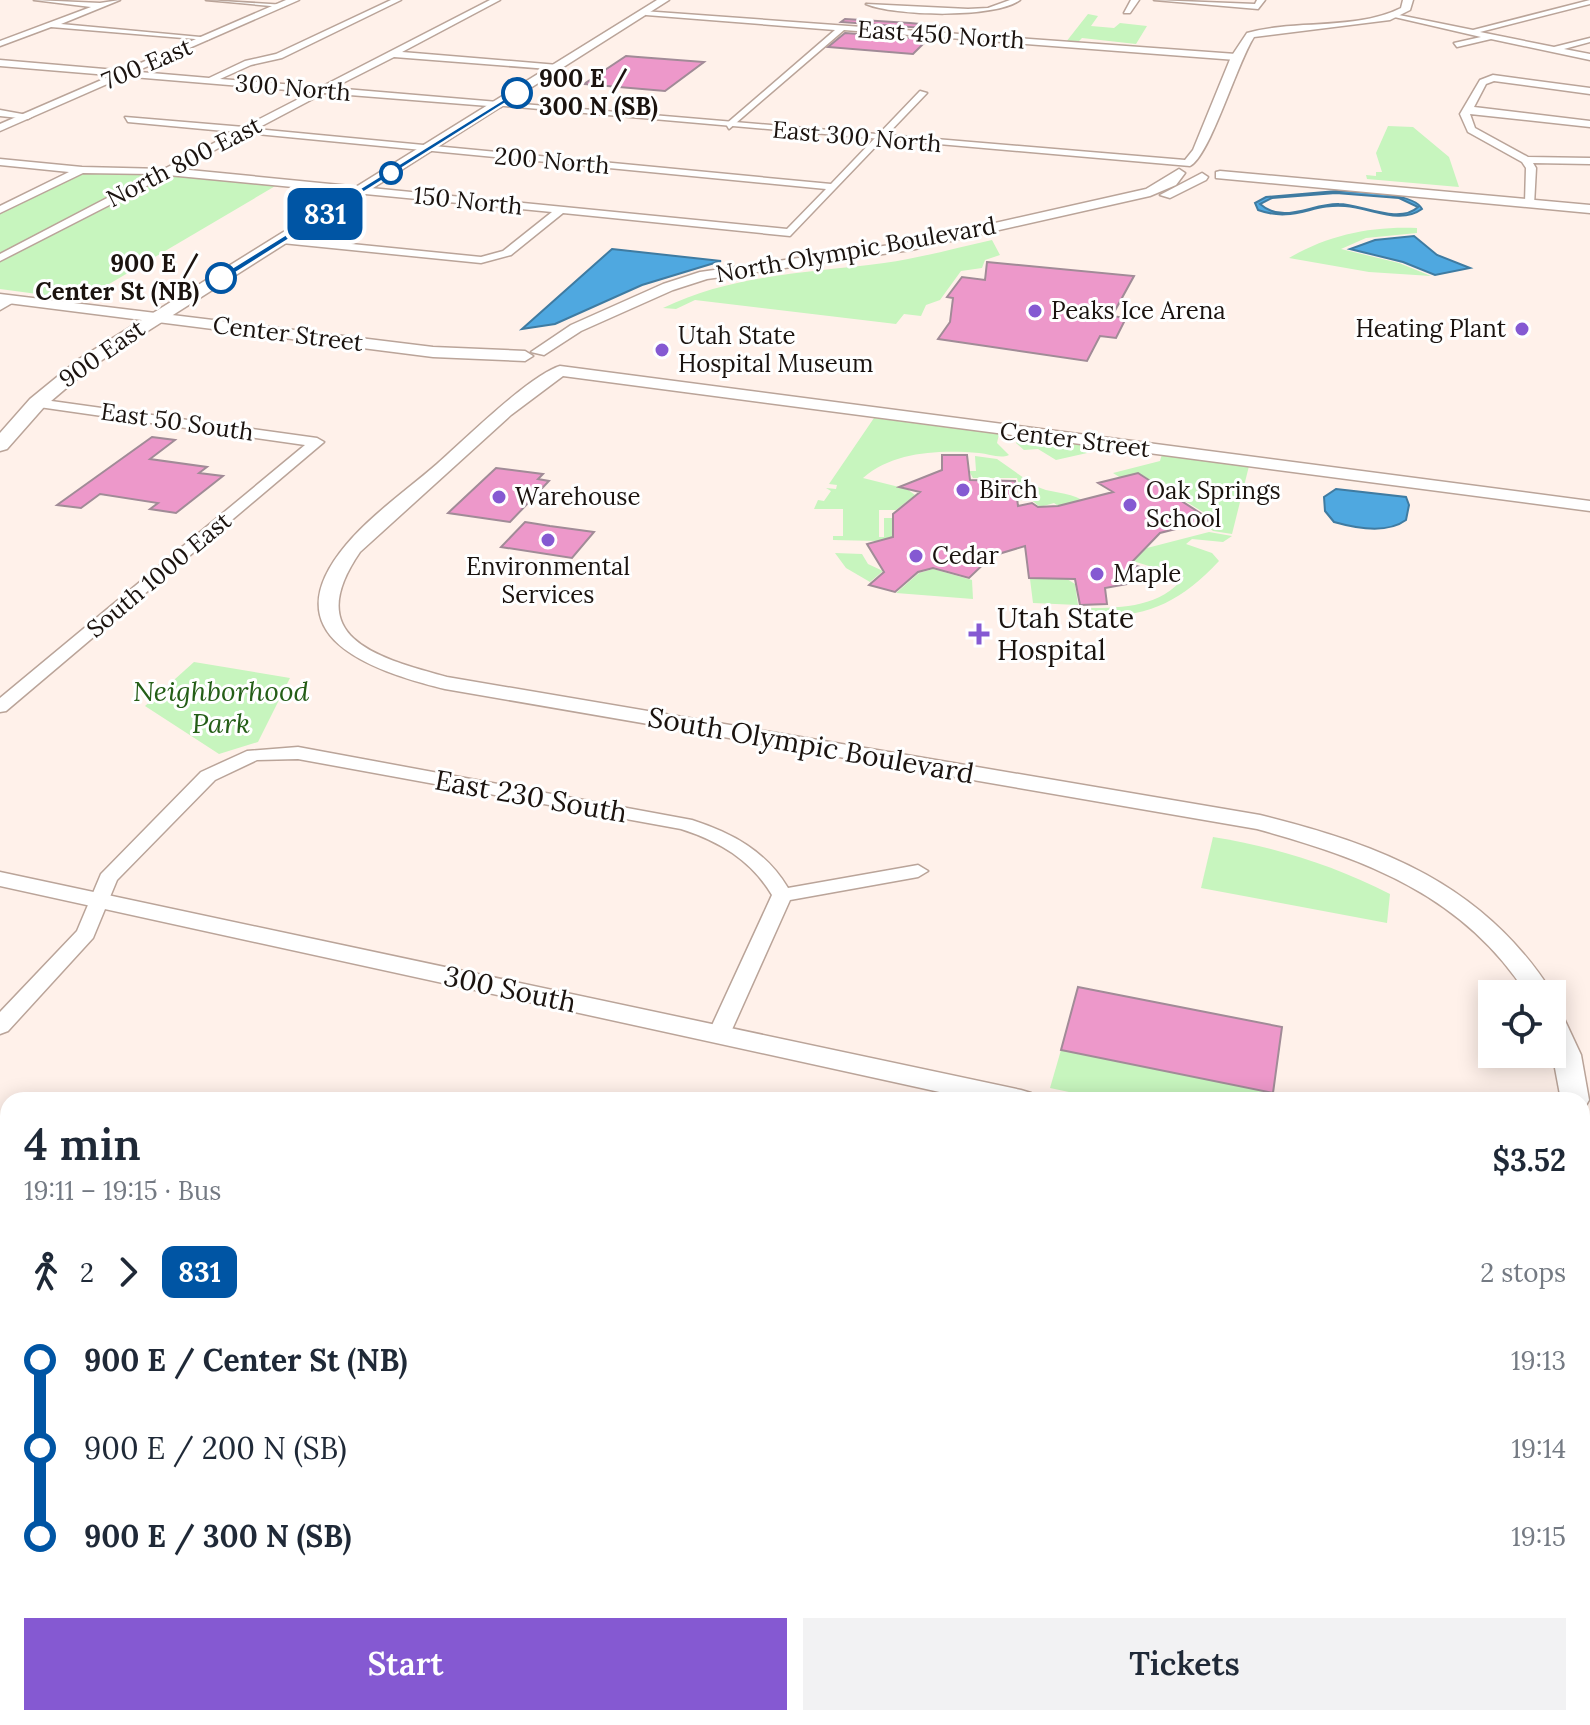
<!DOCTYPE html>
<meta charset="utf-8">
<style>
body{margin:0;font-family:Lora,serif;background:#f2f2f3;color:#1f2937;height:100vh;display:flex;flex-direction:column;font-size:30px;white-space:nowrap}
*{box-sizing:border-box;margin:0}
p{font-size:26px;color:#747a83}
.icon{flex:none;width:44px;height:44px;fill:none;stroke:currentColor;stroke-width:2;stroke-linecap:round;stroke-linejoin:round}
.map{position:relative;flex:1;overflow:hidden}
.side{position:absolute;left:0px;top:1092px;width:1590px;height:634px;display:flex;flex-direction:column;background:#fff;border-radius:24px 24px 0 0;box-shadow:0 4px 20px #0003}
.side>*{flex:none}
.badge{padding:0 16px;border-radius:12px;font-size:28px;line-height:52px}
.fabs{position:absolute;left:1478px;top:980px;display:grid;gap:16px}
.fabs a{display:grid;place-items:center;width:88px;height:88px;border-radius:0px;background:#fff;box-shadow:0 4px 20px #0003;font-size:40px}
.map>.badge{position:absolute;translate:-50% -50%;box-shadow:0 0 0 4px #fff}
.legs{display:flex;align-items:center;gap:12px;height:88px;padding:0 24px;font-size:26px}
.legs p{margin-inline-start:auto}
.headline{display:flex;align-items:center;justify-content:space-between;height:136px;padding:0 24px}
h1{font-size:44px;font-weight:600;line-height:60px}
.action{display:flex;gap:16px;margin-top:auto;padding:16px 24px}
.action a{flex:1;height:92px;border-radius:0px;background:#8559d2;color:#fff;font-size:32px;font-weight:600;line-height:92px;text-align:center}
.action a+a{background:#f2f2f3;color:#1f2937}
ul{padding:0 24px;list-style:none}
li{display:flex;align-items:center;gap:28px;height:88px;font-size:30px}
li i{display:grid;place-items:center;width:12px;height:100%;margin:0 10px;background:currentColor}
li i::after{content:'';width:20px;height:20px;margin:-10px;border:6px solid;border-radius:50%;background:#fff}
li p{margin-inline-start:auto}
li:first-child i{background:linear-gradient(#0000 50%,currentColor 0)}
li:last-child i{background:linear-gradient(currentColor 50%,#0000 0)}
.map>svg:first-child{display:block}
.green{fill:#c7f5be}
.water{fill:#4fa8e0;stroke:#3f7ba1;stroke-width:2;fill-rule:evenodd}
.building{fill:#ed98ca;stroke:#a18b97;stroke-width:2}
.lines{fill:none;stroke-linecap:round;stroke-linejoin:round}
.minor-casing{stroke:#baa499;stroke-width:3}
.tertiary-casing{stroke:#baa499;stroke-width:3}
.secondary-casing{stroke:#baa499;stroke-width:3}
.minor{fill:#fff;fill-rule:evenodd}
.tertiary{fill:#fff;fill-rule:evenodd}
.secondary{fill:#fff;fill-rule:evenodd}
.line-1{fill:#0055a4;stroke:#fff;stroke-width:2}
.stop-1-dot{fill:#fff;stroke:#0055a4;stroke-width:4}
.poi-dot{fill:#8559d2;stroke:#fff;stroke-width:3}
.labels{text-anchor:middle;stroke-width:6;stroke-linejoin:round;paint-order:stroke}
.far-street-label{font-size:24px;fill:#1b130f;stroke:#fff}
.far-stop-label{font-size:24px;font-weight:bold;fill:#1b130f;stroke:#fff;text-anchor:start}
.far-poi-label{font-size:24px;fill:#1b130f;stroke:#fff;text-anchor:start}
.poi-label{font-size:28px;fill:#1b130f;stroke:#fff;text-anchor:start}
.park-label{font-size:28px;font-style:italic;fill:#245e17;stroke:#fff}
.street-label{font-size:28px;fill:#1b130f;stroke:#fff}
</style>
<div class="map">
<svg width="1590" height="1725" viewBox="0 0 1590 1725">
<rect width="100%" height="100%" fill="#fff1ea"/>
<g class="green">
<polygon points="1088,14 1098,16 1091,26 1114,28 1120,23 1147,26 1136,44 1082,38 1077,43 1066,42"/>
<polygon points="1388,126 1413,127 1449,157 1459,187 1367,179 1366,175 1376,176 1376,172 1382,172 1376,153"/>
<polygon points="83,173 175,174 277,185 82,300 0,289 0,214"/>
<path d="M1417,228V233L1366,238L1341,249L1399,263L1431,276L1369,272L1289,258C1328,235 1371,226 1417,228Z"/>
<path d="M992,240L1000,255L985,260L982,268L961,271L940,300L926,305L921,316L904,314L896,324L695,300L676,309L663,308C733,274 808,273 884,263C920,258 956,248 992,240Z"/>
<path d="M874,418L999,434L997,443L1009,455C1000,459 989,454 979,453C940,450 894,451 863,478L907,489L915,495L896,510H879V537H884V518H893V537L878,541L833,540V536H843V509H814L818,500L824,501L831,491L826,488L836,489L837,485L829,484Z"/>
<polygon points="1021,436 1121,449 1106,455 1096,451 1056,460 1038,449 1024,450 1016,443"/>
<polygon points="1162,454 1249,466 1232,534 1213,531 1204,523 1212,519 1203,512 1139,473 1121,478 1113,473 1160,461"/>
<polygon points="975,456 997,459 1031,483 1019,485 1017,478 973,478 969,471 976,471"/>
<path d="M1034,485C1049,494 1068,491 1082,500L1060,507L1054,503L1040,507L1029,498L1004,505L993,494H1020L1019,488Z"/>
<path d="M1209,532L1232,536L1223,542L1192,539L1186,544L1212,553L1219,561C1177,606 1140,621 1077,615V608C1114,608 1159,610 1184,577L1133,561L1147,548Z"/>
<polygon points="835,553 862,554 868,564 883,571 870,582 846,568"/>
<polygon points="933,569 972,580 973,599 896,593 919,573"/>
<polygon points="1030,579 1067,579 1075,584 1078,605 1033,603"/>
<polygon points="194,662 290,678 258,742 219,754 145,706"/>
<path d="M1213,837C1276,847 1333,865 1390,894L1387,923L1201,888Z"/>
<polygon points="1061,1050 1273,1093 1271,1100 1107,1100 1050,1088"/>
</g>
<g class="water">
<path d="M1337,191C1356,192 1414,192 1422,209C1400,225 1372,208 1345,206C1312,203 1294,223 1258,210L1255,203L1266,197ZM1336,193L1399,198L1418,207C1399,225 1361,204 1339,204C1312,203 1284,225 1260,204L1272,198Z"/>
<polygon points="1414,236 1437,255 1470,268 1435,275 1403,262 1350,249 1375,240"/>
<polygon points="612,249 721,261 642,285 555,324 522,329"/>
<path d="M1336,489L1406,497L1409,505L1406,520C1387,534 1355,528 1334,522L1325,511L1324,497Z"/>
</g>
<g class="building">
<polygon points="845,19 910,23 941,26 938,29 841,22"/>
<polygon points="845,33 928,39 913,54 828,47"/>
<polygon points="626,56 638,57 704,62 665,91 584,84"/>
<polygon points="987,262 1134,276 1112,316 1126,318 1116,338 1100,336 1087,361 938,339 950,322 953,298 947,297 962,277 985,280"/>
<polygon points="152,437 175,440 150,459 207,467 199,473 223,476 176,513 150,509 158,503 100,494 81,508 57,505"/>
<polygon points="942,455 967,455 970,480 1015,481 1018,506 1032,503 1038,507 1058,506 1113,492 1098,483 1138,473 1211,520 1160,533 1130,564 1150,570 1127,584 1105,588 1107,604 1080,605 1075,579 1029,578 1025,546 992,556 969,578 933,568 918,572 895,592 869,585 884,572 867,544 893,537 893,514 920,492 899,487 942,470"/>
<polygon points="496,468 543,474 538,479 549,481 510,522 448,513"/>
<polygon points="525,522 550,526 594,532 572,558 501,547"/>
<polygon points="1078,987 1282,1027 1273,1093 1061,1050"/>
</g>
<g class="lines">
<defs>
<g id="minor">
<polygon points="34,0 100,3 120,0 61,24 211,38 207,40 51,27 0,46 0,41 91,7"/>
<polygon points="206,0 286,5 282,7"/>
<path d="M391,0H401L282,58L251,65L220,79L321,87L490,0H500L402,52L558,65L561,70L394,57L333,88L498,102L501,107L324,93L256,129L831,184L920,91L927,93L790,236L563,213L511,255L481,263L282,243L276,240L282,237L481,257L503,251L552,212L168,175L0,261V254L153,174L83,173L0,213V206L69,172L0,165V159L82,167L164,169L235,132L128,122L125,117L244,127L312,92L0,66V60L209,78L245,61L276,54ZM247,133L826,189L787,229L179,169Z"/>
<path d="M1010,0H1020C995,19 894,16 866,4L968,9L988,8Z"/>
<polygon points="1131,0 1139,0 1130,13 1124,13"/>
<polygon points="1154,0 1255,4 1257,0 1265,0 1258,9"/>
<polygon points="1590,0 1590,4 1480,32 1554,47 1590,38 1590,42 1564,49 1590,54 1590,60 1491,39 1457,47 1454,43 1481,37 1390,16 1394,14 1473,30"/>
<polygon points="643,11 1236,54 1240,57 1236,60 844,30 729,129 726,124 835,30 646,15"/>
<polygon points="1493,75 1590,88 1590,94 1494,81 1486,84 1474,107 1590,121 1590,127 1470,114 1475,128 1528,157 1590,158 1590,164 1533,163 1536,168 1534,205 1525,203 1526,168 1522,162 1468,132 1460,114 1480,80"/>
<polygon points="0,110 33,116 28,119 0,116"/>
<polygon points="9,296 19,299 0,310 0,301"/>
<polygon points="37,399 317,438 324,442 6,711 0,712 0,698 305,445 32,406 30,403"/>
<path d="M298,747L692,820C732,833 766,851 788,888L918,865L928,871L918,877L790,900L730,1034L727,1039H711L708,1034L772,895C751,860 719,841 681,829L298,759L257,760L215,780L117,880L93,938L8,1031L0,1034V1012L77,931L101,874L201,772L247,751Z"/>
<polygon points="0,1193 8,1195 8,1213 0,1211"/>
<polygon points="1590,1247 1590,1273 1582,1276 1582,1250"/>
<polygon points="1582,1399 1590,1401 1590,1425 1582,1423"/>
<polygon points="8,1423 8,1452 0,1455 0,1426"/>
<polygon points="1582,1636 1590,1639 1590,1725 1569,1725 1569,1718 1582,1718"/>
<polygon points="219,1718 254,1718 251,1725 216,1725"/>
<polygon points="984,1718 1039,1718 1042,1725 987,1725"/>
<polygon points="1100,1718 1132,1718 1131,1725 1099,1725"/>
</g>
<g id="tertiary">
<polygon points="286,0 299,0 0,131 0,124"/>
<path d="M1403,0H1413L1410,10L1390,20L1254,37C1237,63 1210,156 1190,166L493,105L498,102L1185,160L1193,150L1231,57L1247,33C1297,19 1354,31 1401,8Z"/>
<polygon points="1179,169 1185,173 1176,185 1150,196 911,250 707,279 673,290 581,331 544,355 531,352 571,325 663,284 700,272 911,242 1146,189"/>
<polygon points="1220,171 1590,205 1590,213 1216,178 1216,172"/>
<polygon points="1202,173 1208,177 1206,180 1170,198 1160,195"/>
<polygon points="0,294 433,347 525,351 533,356 525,361 433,357 0,302"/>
<path d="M560,366L1590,501V511L563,376L511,415L360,552C301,638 375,657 447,677L1260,815C1381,845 1484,884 1553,994L1552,996L1527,994C1463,895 1366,859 1257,829L445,689C369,670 270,636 346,545C371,515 407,490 437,464C463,441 530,375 560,366Z"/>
<polygon points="0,872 1021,1090 1031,1093 1035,1100 976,1100 0,886"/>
<polygon points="1552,1009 1561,1012 1581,1055 1589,1100 1585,1107 1582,1108 1582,1100 1561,1100 1552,1052"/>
<polygon points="1582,1119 1590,1121 1590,1160 1582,1157"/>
<polygon points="1582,1160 1590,1163 1590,1185 1582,1182"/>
<rect x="1582" y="1234" width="8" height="24"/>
</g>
<polygon id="secondary" points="657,0 669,0 91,367 44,407 7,449 0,451 0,433 30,399 79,359"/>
</defs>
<use href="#minor" class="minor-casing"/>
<use href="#tertiary" class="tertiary-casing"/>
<use href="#secondary" class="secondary-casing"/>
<use href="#minor" class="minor"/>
<use href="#tertiary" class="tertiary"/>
<use href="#secondary" class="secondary"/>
</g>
<polygon class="line-1" points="517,91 520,94 224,280 216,278"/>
<g class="stop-1-dot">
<circle cx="517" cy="93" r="14"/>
<circle cx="391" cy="173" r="10"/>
<circle cx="221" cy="278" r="14"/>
</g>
<g class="poi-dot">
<circle cx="1035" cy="311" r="8"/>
<circle cx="1522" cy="329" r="8"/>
<circle cx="662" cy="350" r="8"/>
<circle cx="963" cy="490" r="8"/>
<circle cx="499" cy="497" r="8"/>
<circle cx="1130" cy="505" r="8"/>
<circle cx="548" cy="540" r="8"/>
<circle cx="916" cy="556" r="8"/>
<circle cx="1097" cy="574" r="8"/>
<path d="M975 622h8v8h8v8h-8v8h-8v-8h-8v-8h8z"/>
</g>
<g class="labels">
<g class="far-street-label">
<text transform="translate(941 35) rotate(4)" y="8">East 450 North</text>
<text transform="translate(147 64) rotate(-23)" y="8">700 East</text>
<text transform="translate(293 88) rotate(5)" y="8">300 North</text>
<text transform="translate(857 137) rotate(5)" y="8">East 300 North</text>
<text transform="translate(552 161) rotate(5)" y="8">200 North</text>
<text transform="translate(184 162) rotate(-27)" y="8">North 800 East</text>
<text transform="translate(468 201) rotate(6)" y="8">150 North</text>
<text transform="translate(856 250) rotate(-10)" y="8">North Olympic Boulevard</text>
<text transform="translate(288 334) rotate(7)" y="8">Center Street</text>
<text transform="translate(102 354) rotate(-35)" y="8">900 East</text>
<text transform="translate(177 422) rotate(8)" y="8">East 50 South</text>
<text transform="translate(1075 440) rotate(7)" y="8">Center Street</text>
<text transform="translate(159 575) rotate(-40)" y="8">South 1000 East</text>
</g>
<g class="far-stop-label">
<text x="539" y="87">900 E /<tspan x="539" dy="28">300 N (SB)</tspan></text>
<text x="199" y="272" text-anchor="end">900 E /<tspan x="199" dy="28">Center St (NB)</tspan></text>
</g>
<g class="far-poi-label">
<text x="1051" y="319">Peaks Ice Arena</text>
<text x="1506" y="337" text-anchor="end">Heating Plant</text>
<text x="678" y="344">Utah State<tspan x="678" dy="28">Hospital Museum</tspan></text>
<text x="979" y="498">Birch</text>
<text x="1146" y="499">Oak Springs<tspan x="1146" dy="28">School</tspan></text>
<text x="515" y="505">Warehouse</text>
<text x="932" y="564">Cedar</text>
<text x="548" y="575" text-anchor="middle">Environmental<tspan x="548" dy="28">Services</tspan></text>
<text x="1113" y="582">Maple</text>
</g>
<g class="poi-label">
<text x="997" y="628">Utah State<tspan x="997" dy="32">Hospital</tspan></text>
</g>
<g class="park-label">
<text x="221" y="701">Neighborhood<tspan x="221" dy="32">Park</tspan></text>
</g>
<g class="street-label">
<text transform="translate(811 745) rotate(10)" y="10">South Olympic Boulevard</text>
<text transform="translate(531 796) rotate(10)" y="10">East 230 South</text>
<text transform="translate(510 989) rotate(12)" y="10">300 South</text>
</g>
</g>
</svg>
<div class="fabs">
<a><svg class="icon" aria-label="locate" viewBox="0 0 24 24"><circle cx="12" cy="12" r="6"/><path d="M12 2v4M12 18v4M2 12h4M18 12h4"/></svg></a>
</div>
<b class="badge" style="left:325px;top:214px;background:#0055a4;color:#fff">831</b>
<section class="side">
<div class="headline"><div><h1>4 min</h1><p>19:11 – 19:15 · Bus</p></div><b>$3.52</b></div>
<div class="legs"><svg class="icon" aria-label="walk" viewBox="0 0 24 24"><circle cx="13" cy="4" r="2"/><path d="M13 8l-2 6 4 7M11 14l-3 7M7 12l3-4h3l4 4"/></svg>2<svg class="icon" aria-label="forward" viewBox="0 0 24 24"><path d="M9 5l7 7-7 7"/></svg><b class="badge" style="background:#0055a4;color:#fff">831</b><p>2 stops</p></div>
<ul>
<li><i style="color:#0055a4"></i><b>900 E / Center St (NB)</b><p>19:13</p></li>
<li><i style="color:#0055a4"></i><span>900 E / 200 N (SB)</span><p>19:14</p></li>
<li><i style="color:#0055a4"></i><b>900 E / 300 N (SB)</b><p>19:15</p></li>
</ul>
<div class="action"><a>Start</a><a>Tickets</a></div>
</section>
</div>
